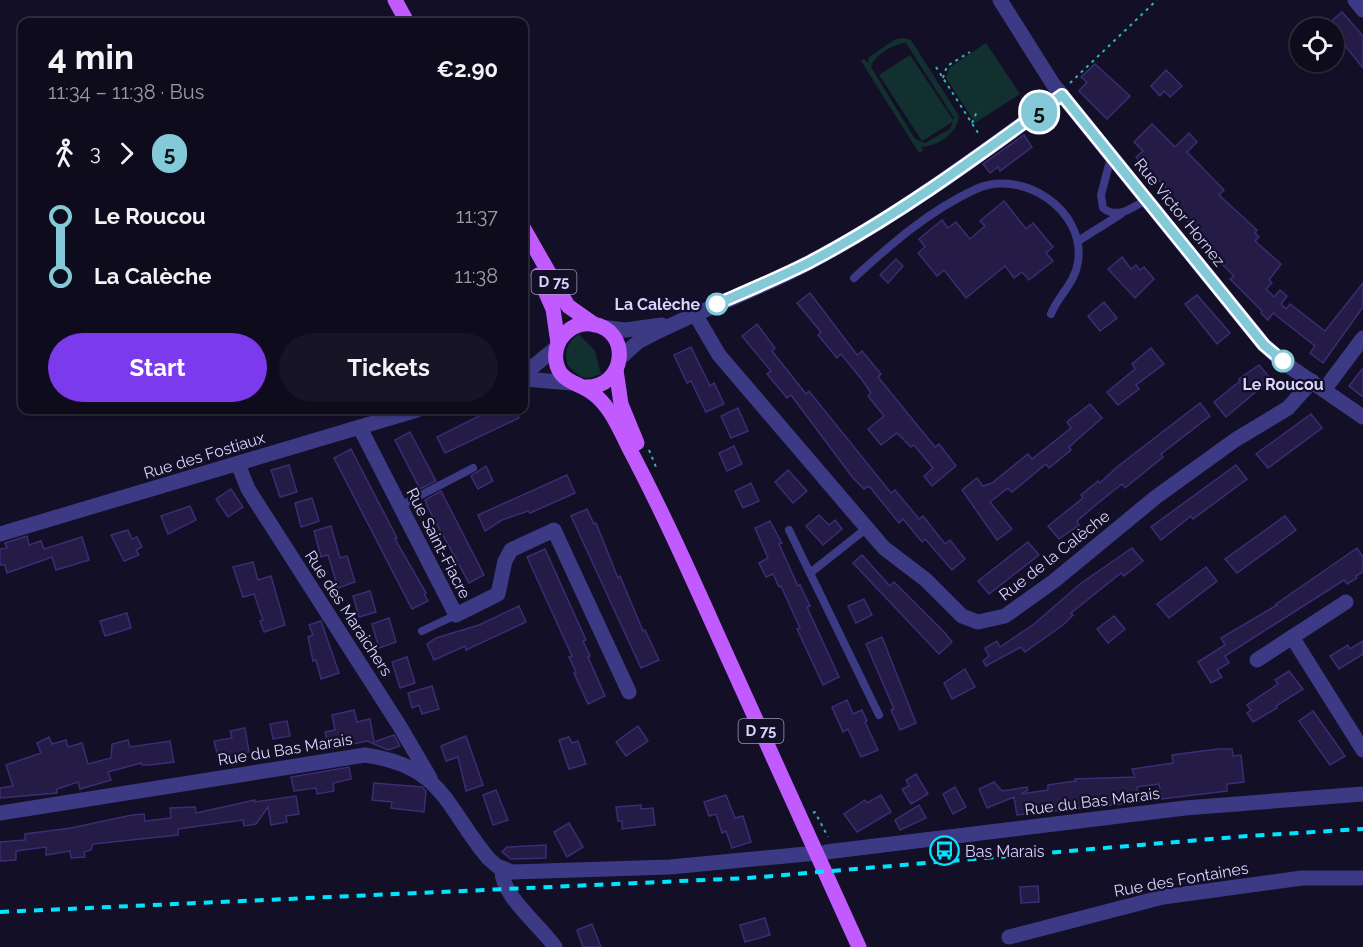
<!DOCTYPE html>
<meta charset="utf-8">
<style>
body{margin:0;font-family:Raleway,sans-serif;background:#171425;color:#f1f3f6;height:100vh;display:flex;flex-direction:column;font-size:22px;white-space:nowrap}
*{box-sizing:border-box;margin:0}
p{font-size:20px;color:#9b9ba3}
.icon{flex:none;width:33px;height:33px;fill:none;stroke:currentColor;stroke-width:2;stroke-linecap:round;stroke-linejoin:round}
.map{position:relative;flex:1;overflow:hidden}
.sheet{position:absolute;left:18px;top:18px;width:510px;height:396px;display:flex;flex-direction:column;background:#0e0b1c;border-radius:12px;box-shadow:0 2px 4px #0004,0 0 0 2px #2e2b3b}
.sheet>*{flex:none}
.badge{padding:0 12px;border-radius:20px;font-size:21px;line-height:39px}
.fabs{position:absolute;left:1290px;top:18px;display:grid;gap:12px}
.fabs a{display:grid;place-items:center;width:54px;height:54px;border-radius:50%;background:#0e0b1c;box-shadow:0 2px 4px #0004,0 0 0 2px #2e2b3b;font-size:30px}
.map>.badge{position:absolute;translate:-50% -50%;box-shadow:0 0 0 3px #fff}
.legs{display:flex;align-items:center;gap:9px;height:66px;padding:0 30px;font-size:20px}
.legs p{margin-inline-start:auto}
.headline{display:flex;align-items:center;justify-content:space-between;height:102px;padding:0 30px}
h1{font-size:33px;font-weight:700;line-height:45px}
.action{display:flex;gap:12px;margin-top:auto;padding:12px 30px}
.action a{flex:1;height:69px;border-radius:36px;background:#7c3aed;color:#fff;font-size:24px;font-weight:700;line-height:69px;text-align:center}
.action a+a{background:#171425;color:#f1f3f6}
ul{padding:0 30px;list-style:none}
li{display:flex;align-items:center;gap:21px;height:60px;font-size:22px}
li i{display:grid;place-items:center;width:9px;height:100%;margin:0 8px;background:currentColor}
li i::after{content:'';width:15px;height:15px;margin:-8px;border:4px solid;border-radius:50%;background:#0e0b1c}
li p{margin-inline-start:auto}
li:first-child i{background:linear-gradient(#0000 50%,currentColor 0)}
li:last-child i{background:linear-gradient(currentColor 50%,#0000 0)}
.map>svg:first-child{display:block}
.green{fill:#12302f;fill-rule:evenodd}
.building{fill:#241b47;stroke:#3b2d73;stroke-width:1.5}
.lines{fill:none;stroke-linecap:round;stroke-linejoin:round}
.path{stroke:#2fb8b0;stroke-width:2;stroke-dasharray:3 4.5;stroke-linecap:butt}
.lane{stroke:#3d3a85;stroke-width:8}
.street{stroke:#3d3a85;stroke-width:15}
.primary{stroke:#c25bff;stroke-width:15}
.rail{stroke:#00e5ff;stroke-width:4;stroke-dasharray:9 8;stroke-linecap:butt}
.line-1-casing{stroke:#fff;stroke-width:14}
.line-1{stroke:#84c9d8;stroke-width:9}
.stop-1-dot{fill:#fff;stroke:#84c9d8;stroke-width:3}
.labels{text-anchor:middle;stroke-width:4.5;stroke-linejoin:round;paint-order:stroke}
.shield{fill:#130f26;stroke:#9e99be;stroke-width:1.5}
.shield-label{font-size:15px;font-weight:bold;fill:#d9d4ff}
.street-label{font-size:16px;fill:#d9d4ff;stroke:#130f26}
.stop-label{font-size:16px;font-weight:bold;fill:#d9d4ff;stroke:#130f26;text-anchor:end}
.poi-label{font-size:16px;fill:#d9d4ff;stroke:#130f26;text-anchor:start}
</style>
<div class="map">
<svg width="1363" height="947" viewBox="0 0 1363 947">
<rect width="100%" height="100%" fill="#130f26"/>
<g class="green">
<path d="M904,38L911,40L959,116C957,133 939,146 921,147L923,151L919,153L861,61L864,59L868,63L869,57L896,39ZM906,43L954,118L950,129L925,143L915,139L871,67C874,55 894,44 906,43Z"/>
<polygon points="986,43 1020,94 975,123 946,78 950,67"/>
<polygon points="910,55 954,121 922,141 879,75"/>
<path d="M579,334L595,351L601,374L589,378L581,377L568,366C563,353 567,342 579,334Z"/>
</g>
<g class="building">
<polygon points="1342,12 1363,36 1363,68 1334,32 1334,28 1327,25"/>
<polygon points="1095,64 1130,96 1107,119 1079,91 1087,82 1081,77"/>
<polygon points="1166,70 1182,86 1170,97 1164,91 1160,96 1151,86"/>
<polygon points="1152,124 1175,147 1189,133 1197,142 1187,152 1224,190 1219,195 1257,230 1255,233 1259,237 1255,241 1281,264 1269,280 1272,283 1266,289 1274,297 1280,290 1287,296 1281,304 1286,309 1290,304 1325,331 1363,283 1363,307 1323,363 1310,353 1315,346 1273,313 1268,320 1261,313 1262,311 1230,279 1234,276 1216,258 1218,255 1190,228 1192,226 1179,212 1181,210 1167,197 1171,193 1136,157 1143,151 1134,142"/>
<polygon points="1024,135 1032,147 1000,171 998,167 990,173 983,164"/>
<polygon points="1004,201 1026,229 1033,223 1053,247 1046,253 1053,261 1029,280 1022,272 1014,278 1005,266 966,298 944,270 937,276 918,253 925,247 919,239 942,220 948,228 956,222 970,239 985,226 980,221"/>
<polygon points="1122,257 1131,269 1136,265 1140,270 1144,267 1154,279 1135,298 1108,269"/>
<polygon points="896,259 903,266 888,283 880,275"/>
<polygon points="810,293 857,355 862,351 881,374 878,377 935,447 939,444 956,466 932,486 924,476 933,468 914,445 911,447 897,433 881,445 868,429 884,416 868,396 871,393 863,381 841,354 837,358 818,335 821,332 797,303"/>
<polygon points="1197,295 1230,333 1217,344 1185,304"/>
<polygon points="1104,302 1117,318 1100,331 1088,316"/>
<polygon points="757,324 775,348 772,351 806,394 809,391 891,493 895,490 919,519 923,516 945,544 950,540 965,559 952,570 925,539 922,542 903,519 899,523 869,486 864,489 853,478 791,395 787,398 767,374 771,371 742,336"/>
<polygon points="691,347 710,386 714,383 724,404 706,412 691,381 687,383 674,355"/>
<polygon points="1151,348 1164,364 1136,385 1139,389 1118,405 1107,392 1135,369 1132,364"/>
<polygon points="1259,365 1271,379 1226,417 1214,402 1240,381 1239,379"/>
<polygon points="1363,368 1363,397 1349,386"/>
<polygon points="1200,403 1210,416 1161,454 1163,457 1125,488 1122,484 1097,504 1077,521 1079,525 1059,539 1048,526 1083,498 1081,495 1098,481 1100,483 1117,467"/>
<polygon points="1090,404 1102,418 1069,447 1071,450 1049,468 1046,464 1012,492 1008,488 990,502 1012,529 997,540 962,490 977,478 983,486 992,483 1028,454 1032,459 1071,428 1067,422"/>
<polygon points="738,408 748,431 731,438 721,416"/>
<polygon points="491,410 515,410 519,418 445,453 437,437"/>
<polygon points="1311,414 1322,428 1268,468 1256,454"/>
<polygon points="410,432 436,481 420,489 395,440"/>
<polygon points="734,446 742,464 727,471 719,453"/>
<polygon points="351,449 397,538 395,539 426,593 424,594 428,601 412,609 334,458"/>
<polygon points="289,465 297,492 280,497 271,470"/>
<polygon points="1236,465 1247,479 1193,519 1191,516 1161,540 1151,527"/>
<polygon points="486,466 493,481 478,489 471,476"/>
<polygon points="788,470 807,491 793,503 775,482"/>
<polygon points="567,475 575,493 530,513 528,511 502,520 485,531 478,515"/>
<polygon points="751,483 759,501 743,508 735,491"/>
<polygon points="231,489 243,507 228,517 216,499"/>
<polygon points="441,491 484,575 469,583 428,508 425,500"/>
<polygon points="312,498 319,521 301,527 295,503"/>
<polygon points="190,506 196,520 168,534 161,516"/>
<polygon points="587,509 594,524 596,523 618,578 620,576 643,631 645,630 659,660 641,668 571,516"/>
<polygon points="819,515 829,525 835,520 842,529 823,545 806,526"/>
<polygon points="1285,516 1296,530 1237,573 1225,559"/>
<polygon points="770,521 782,543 779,544 798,586 800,585 810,606 807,607 839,677 823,685 797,629 800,628 781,586 779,587 773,574 766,577 759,563 768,558 755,528"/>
<polygon points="331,526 340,558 347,556 355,582 338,588 328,555 321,557 314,531"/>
<polygon points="128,530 132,539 137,537 142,547 136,550 139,555 124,561 111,535"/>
<polygon points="27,536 29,545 41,541 44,549 82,537 89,560 56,570 52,557 7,573 5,565 0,565 0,549 7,548 5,543"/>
<polygon points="1028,542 1039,555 989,594 978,581"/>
<polygon points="1132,548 1143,561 1124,576 1121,573 1071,613 1073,615 1063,625 1025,652 1021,647 986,666 983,661 989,656 985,648 997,641 1000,647 1034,624 1080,584"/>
<polygon points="1357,548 1363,557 1363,572 1356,576 1357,578 1347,584 1344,580 1225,656 1229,663 1217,670 1222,677 1211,683 1198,662 1225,645 1221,638 1277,605 1276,604"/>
<polygon points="545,549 586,640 583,641 590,656 588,657 605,696 588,704 574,673 576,672 569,657 572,656 527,557"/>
<polygon points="862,555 890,586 894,582 945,633 952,642 939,654 853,563"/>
<polygon points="253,562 258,580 271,576 285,625 264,632 260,621 263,620 254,594 243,597 233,567"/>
<polygon points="1206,567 1217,581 1169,618 1157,604"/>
<polygon points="370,591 376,612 359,617 353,596"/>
<polygon points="864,599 872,615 856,623 848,606"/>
<polygon points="519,606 526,622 466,650 465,646 434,660 427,644 436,638 479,625"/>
<polygon points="127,613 131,628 105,636 100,621"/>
<polygon points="1114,616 1125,629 1108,643 1097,629"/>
<polygon points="389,618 396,642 379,648 372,624"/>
<polygon points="321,621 339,673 321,679 316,660 313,661 308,637 313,635 309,625"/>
<polygon points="882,637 916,723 900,730 891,710 894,709 866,644"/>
<polygon points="1363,641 1363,654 1339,669 1330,656 1348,645 1350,649"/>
<polygon points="407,657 415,683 400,688 392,662"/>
<polygon points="965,669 975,687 952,699 944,683"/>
<polygon points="1289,671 1303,689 1276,706 1277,708 1253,722 1247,713 1251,710 1247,705 1278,684 1275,680"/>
<polygon points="432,686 439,709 422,714 419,705 412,708 408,693"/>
<polygon points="847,700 853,714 862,710 867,721 865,722 878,750 861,757 848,729 843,732 832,707"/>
<polygon points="354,710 357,722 370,719 374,742 394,735 400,746 388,750 367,741 329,749 325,732 335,730 332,715"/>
<polygon points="1313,711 1345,756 1330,765 1299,721"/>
<polygon points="287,721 290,736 273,739 270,724"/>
<polygon points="638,726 648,741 626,756 616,742"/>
<polygon points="245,728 249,752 218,757 214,741 232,738 230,731"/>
<polygon points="466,736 483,785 466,791 458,757 446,761 441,746"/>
<polygon points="49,737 52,744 66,740 68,747 82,743 88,764 111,758 112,744 128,740 130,747 170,741 174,762 150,765 142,765 141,763 108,772 111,780 80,789 78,782 57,789 57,793 0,798 0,788 13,786 6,765 41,753 37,743"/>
<polygon points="569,737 572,743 578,741 586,764 569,769 559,740"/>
<polygon points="1218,749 1232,749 1233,756 1241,755 1244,782 1227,784 1227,791 1162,799 1159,784 1137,787 1139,802 1017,815 1014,797 987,808 979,789 994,782 1002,791 1027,787 1028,790 1021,794 1048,790 1048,785 1076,781 1075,779 1135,777 1132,769 1173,763 1172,755"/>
<polygon points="349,767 351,779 333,783 334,791 317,794 316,788 294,791 291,777"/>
<polygon points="916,774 928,794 911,804 902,789 909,786 906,780"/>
<polygon points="374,783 422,787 426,791 424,812 391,808 392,802 372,800"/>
<polygon points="955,787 966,807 953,814 943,794"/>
<polygon points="496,790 508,820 493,825 483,795"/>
<polygon points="726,795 735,818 743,816 751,842 732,848 726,831 722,833 716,814 709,816 704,802"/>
<polygon points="881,795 891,812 857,832 844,814 865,800 867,803"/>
<polygon points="296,796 299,814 286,816 287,822 271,825 268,807 256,824 244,826 243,820 178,829 178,835 93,844 91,850 84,852 85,857 71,858 70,851 46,855 46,847 16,851 16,860 0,861 0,842 25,840 25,834 71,828 132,815 144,814 145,821 171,818 170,808 195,807 196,813 255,800 255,802"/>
<polygon points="641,805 641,809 653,808 655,825 622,829 622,821 618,821 616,807"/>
<polygon points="919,805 926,818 900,830 895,820"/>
<polygon points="569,823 583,847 567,857 554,832"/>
<polygon points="546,845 546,858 511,859 502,852 507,847"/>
<polygon points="1038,886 1039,902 1021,903 1020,887"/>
<polygon points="765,918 770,935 745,942 740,925"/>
<polygon points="592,924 601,947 583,947 577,930"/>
</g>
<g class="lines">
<g class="path">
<polyline points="936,67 980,136"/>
<polyline points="943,78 947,66 970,52"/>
<polyline points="1070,83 1157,0"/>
<polyline points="972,123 978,109"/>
<polyline points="649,450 656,467"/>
<polyline points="813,813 815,812 828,837"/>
</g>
<g class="lane">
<path d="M1111,157L1101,195L1103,208C1118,220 1133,207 1147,199"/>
<polyline points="1078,241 1121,214"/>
<path d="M854,278C891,244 930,210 976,189C1022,168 1086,210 1078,262C1075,283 1058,296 1051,314"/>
<polyline points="400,506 473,468"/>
<polyline points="789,530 879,715"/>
<polyline points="810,573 867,528"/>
<polyline points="422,631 456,615"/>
</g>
<g class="street">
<polyline points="1000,0 1053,84 1264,345 1283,362 1363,417"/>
<polyline points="1355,0 1363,10"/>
<polyline points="695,314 719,355 884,548 926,580 962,616 978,622 1005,616 1054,581 1156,497 1235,440 1288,408 1312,381"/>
<polyline points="601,327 625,330 662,325"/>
<path d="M619,359L638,342L651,335C703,309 757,290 808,263C898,216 981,154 1062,95"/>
<polyline points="524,374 557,347"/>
<polyline points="524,379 572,383"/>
<polyline points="1324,390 1363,338"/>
<polyline points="360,428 456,615 498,594 505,561 511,550 554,530 629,692"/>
<polyline points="238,464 248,489 399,725 430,778"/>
<polyline points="0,534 417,410"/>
<polyline points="1292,637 1363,750"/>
<polyline points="1257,660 1346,602"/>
<path d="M0,813L365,755C443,766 445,806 488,858L497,866L512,872L670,867L817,853"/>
<polyline points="826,852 1185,808 1363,794"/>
<path d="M502,869C500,895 541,926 555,947"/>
<polyline points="1009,937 1163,897 1302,878 1363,878"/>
</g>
<g class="primary">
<polyline points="395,0 407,22"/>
<polyline points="524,229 568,306 595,325"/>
<polyline points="538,275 553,309 558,343"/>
<polyline points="616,370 621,404 637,443"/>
<path d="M584,387C627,389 632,329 592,324C571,321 553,340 556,361C559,382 577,382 591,392C610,405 619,428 629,448C665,516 696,587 728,658C771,754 816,850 859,947"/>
</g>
<polyline class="rail" points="0,912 748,878 1247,836 1363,829"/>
</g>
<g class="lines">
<defs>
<path id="line-1" d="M717,304C747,291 778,278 808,263C898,216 981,154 1062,95L1264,345L1283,361"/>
</defs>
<use href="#line-1" class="line-1-casing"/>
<use href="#line-1" class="line-1"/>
</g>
<defs>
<symbol id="bus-ring" viewBox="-11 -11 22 22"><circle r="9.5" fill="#130f26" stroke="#00e5ff" stroke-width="1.5"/><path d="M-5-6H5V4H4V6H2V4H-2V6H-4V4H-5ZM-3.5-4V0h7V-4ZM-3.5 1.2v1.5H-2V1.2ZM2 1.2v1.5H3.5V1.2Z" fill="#00e5ff"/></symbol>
</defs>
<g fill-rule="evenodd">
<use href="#bus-ring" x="928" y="834" width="33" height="33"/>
</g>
<g class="stop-1-dot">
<circle cx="717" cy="304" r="10"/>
<circle cx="1283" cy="361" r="10"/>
</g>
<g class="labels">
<g class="shield">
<rect x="531.5" y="270" width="45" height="24" rx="4.5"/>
<rect x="738.5" y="719" width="45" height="24" rx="4.5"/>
</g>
<g class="shield-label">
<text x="554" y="287">D 75</text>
<text x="761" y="736">D 75</text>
</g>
<g class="street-label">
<text transform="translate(1180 212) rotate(51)" y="6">Rue Victor Hornez</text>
<text transform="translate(204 455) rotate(-17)" y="6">Rue des Fostiaux</text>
<text transform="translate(439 543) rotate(63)" y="6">Rue Saint-Fiacre</text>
<text transform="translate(1054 555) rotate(-38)" y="6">Rue de la Calèche</text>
<text transform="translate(349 613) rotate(57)" y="6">Rue des Maraichers</text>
<text transform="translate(285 749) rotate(-9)" y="6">Rue du Bas Marais</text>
<text transform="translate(1092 801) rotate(-7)" y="6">Rue du Bas Marais</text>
<text transform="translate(1181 879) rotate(-10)" y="6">Rue des Fontaines</text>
</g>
<g class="stop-label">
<text x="700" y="310">La Calèche</text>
<text x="1283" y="390" text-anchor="middle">Le Roucou</text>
</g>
<g class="poi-label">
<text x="965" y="857">Bas Marais</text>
</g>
</g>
</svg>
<div class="fabs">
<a><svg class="icon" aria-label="locate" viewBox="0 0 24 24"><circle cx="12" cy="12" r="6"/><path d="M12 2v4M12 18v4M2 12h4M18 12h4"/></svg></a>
</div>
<b class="badge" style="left:1039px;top:112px;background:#84c9d8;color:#111">5</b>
<section class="sheet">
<div class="headline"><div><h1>4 min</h1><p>11:34 – 11:38 · Bus</p></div><b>€2.90</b></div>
<div class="legs"><svg class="icon" aria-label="walk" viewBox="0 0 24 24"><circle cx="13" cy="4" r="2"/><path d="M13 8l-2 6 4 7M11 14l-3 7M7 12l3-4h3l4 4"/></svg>3<svg class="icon" aria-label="forward" viewBox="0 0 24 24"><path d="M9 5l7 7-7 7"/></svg><b class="badge" style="background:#84c9d8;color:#111">5</b></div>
<ul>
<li><i style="color:#84c9d8"></i><b>Le Roucou</b><p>11:37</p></li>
<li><i style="color:#84c9d8"></i><b>La Calèche</b><p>11:38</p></li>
</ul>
<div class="action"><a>Start</a><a>Tickets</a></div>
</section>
</div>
